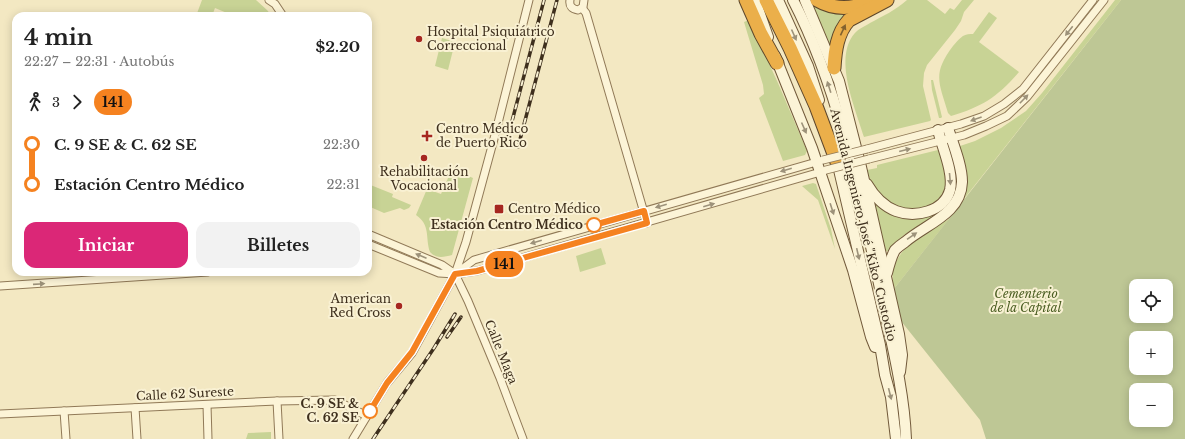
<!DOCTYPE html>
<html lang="es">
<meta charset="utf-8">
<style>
body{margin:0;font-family:"Libre Baskerville",serif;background:#f2f2f2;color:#222;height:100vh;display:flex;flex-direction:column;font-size:15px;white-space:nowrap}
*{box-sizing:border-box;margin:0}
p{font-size:13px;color:#767676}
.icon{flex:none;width:22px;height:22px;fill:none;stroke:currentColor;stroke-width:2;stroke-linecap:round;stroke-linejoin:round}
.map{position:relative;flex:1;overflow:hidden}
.drawer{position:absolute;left:12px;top:12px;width:360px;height:264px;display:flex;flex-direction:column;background:#fff;border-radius:12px;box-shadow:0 2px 10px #0003}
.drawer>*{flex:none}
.badge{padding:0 8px;border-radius:13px;font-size:14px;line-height:26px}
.tools{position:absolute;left:1129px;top:279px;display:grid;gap:8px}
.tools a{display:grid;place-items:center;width:44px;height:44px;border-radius:8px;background:#fff;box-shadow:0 2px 10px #0003;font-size:20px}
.map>.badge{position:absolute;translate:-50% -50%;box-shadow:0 0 0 2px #fff}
.legs{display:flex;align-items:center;gap:6px;height:44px;padding:0 12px;font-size:13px}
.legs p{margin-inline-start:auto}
.summary{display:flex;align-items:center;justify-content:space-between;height:68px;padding:0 12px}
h1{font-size:22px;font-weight:700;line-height:30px}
.button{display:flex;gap:8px;margin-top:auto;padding:8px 12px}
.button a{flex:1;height:46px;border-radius:12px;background:#db2777;color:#fff;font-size:16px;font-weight:700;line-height:46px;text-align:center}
.button a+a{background:#f2f2f2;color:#222}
ul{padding:0 12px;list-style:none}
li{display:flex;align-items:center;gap:14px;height:40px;font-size:15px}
li i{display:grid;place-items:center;width:6px;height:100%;margin:0 5px;background:currentColor}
li i::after{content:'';width:10px;height:10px;margin:-5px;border:3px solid;border-radius:50%;background:#fff}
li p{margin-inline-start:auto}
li:first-child i{background:linear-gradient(#0000 50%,currentColor 0)}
li:last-child i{background:linear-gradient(currentColor 50%,#0000 0)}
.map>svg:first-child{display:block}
.green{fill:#c8d395}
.cemetery{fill:#bec795;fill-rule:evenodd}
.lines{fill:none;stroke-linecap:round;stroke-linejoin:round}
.street-casing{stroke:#907957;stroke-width:9}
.secondary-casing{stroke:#71593a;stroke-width:12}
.highway-casing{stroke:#5d462b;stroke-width:15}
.street{stroke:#fcf4d7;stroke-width:7}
.secondary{stroke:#fcf4d7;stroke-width:10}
.highway{stroke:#ebaf4a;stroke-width:13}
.rail-casing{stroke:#3e2f1d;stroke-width:3.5}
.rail{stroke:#f9f1d3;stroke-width:2;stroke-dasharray:6;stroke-linecap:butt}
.street-bridge-casing{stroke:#907957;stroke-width:9;stroke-linecap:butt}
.street-bridge{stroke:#fcf4d7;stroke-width:7}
.oneway{fill:#83622f}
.oneway2{fill:#9d927a}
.line-1-casing{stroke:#fff;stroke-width:9}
.line-1{stroke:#f58220;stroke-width:6}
.poi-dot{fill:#a62720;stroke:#f9f1d3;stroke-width:1.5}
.stop-1-dot{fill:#fff;stroke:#f58220;stroke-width:2}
.labels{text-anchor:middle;stroke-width:4;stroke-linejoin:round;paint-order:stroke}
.poi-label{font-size:12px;fill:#3e2f1d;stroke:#f9f1d3;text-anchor:start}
.stop-label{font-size:12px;font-weight:bold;fill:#3e2f1d;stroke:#f9f1d3;text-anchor:end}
.street-label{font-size:12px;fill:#3e2f1d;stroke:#f9f1d3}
.park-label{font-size:12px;font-style:italic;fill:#4a5d21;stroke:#f9f1d3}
</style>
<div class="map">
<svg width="1185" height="439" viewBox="0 0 1185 439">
<rect width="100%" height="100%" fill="#f3e8c2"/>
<g class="green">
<polygon points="202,0 256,0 267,10 272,16 226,16 227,13 215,8 212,16 196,16"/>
<polygon points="807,0 815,0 855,14 832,52"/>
<path d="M907,0H927L945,14L950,8L954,10L962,0H974L964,12L961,21L955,30L927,65L924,73L923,86L931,120L930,121L864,137C856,109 831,55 857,31C860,28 866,26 870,23C883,16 896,10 907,0Z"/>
<path d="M1115,0H1121L960,204C964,193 969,179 966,167C964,159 960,153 960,146L975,141L1001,128L1026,111L1042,93Z"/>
<path d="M989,12L997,18L979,42L1019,72C996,98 983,106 951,116L948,113C939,82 932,74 953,46C959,39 963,33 973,34Z"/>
<polygon points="749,20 778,83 807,151 805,155 783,161 759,98 764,94 763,85 744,22"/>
<polygon points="442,38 455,42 448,70 435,66"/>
<polygon points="931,80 933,80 942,117 941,118 939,118 932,90"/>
<path d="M938,150L940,151C970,222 880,229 867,170L877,168V165Z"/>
<path d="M952,153C954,160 958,169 959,177C959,220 907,220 890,251H885L874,200C883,212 900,222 915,218C925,215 935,209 944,205L949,154Z"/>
<path d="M452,169L473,178L452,255C444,257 436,259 430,252C425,238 431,225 416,215L427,189L441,194Z"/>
<polygon points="813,183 816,184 831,229 835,249 818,200 802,186"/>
<polygon points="368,184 393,194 392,197 411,205 409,208 404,210 400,208 384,213 368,206"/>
<path d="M949,219L893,290C893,284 892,277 893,271C898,245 929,231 949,219Z"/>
<polygon points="601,248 606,264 580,272 576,256"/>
<polygon points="271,432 271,439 246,439 248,433"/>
</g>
<path class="cemetery" d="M1121,0H1185V439H986L980,420L901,321L893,290ZM1136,286H1166V316H1136ZM1136,338H1166V368H1136ZM1136,390H1166V420H1136Z"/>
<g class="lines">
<defs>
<g id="street">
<polyline points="269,0 275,4 283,16"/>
<path d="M570,0C569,6 572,9 578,10L583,7L584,0"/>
<polyline points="582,8 586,13 647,223"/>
<polyline points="867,149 961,124 984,116 1004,104 1023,89 1093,0"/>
<polyline points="869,159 964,135 986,126 1007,116 1027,97 1104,0"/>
<polyline points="368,234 442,265 455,274 468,301 500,378 523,439"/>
<polyline points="368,244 439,273 455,274 477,271 824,171"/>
<polyline points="455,274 474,260 820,161"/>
<polyline points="0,286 208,272"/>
<polyline points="277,401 279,439"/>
<polyline points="207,405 208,439"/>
<polyline points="135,408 137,439"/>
<polyline points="64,411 66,439"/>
<polyline points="0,414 277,401 335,400 367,416"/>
<polyline points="353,439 387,383 412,353 455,274 466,242 495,135 529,0"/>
</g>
<g id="secondary">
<polyline points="755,0 768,37"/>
<polyline points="778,0 808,66 819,100"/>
<path d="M793,0C839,89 860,195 881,293C891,341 904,389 906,439"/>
<polyline points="805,0 839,81 861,167 899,334 902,355 900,372"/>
<polyline points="775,56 812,148 853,270 871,337 875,347"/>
<polyline points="836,157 880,345 885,375 891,397 896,439"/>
<path d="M867,184C874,196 883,206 896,211C915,218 944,212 950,190C954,173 942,147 938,130"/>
<path d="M887,273C889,265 891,257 895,250C898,247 902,244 905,242C926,224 961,214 962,182C962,165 953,144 948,128"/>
</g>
<g id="highway">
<polyline points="746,0 761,34 777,63"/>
<polyline points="766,0 790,48 816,106 837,162"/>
<path d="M817,0C834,10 854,10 871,0"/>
<path d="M834,68C835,51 837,33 849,20L887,0"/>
</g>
</defs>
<use href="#street" class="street-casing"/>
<use href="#secondary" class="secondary-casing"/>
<use href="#highway" class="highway-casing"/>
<use href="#street" class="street"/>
<use href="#secondary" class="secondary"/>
<use href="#highway" class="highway"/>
<defs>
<g id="rail">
<polyline points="506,144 544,0"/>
<polyline points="518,147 557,0"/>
<polyline points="447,337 461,317"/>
<polyline points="373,439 434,348 455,314"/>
</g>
</defs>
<use href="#rail" class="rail-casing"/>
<use href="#rail" class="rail"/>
<defs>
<g id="street-bridge">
<polyline points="823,160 867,149"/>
<polyline points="826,170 869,159"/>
</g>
</defs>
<use href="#street-bridge" class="street-bridge-casing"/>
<use href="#street-bridge" class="street-bridge"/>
</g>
<defs><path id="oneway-solid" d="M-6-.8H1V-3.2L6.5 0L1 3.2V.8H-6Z"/></defs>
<use class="oneway" href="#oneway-solid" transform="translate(843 30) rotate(-65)"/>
<g class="oneway2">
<use href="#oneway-solid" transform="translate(1069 31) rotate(128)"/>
<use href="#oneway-solid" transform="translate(794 35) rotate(66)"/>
<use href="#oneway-solid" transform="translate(829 87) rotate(-108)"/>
<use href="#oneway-solid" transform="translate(1024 99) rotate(-46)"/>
<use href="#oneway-solid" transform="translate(976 119) rotate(160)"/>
<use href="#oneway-solid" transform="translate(804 128) rotate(66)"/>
<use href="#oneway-solid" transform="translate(905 150) rotate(-14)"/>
<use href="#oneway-solid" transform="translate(786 170) rotate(164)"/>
<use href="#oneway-solid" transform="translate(950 179) rotate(85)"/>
<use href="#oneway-solid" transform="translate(709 205) rotate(-16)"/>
<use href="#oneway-solid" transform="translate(661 206) rotate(164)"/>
<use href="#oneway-solid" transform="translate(832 209) rotate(72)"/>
<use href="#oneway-solid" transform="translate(912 236) rotate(-34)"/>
<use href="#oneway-solid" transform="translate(536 242) rotate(164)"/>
<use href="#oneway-solid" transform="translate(858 254) rotate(77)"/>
<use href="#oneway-solid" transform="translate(421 256) rotate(-157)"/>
<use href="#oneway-solid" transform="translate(39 284) rotate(-4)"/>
<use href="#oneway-solid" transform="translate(890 394) rotate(76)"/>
</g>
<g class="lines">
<defs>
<polyline id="line-1" points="370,411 387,383 412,352 455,274 477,271 647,223 644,211 594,225"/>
</defs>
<use href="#line-1" class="line-1-casing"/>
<use href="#line-1" class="line-1"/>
</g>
<g class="poi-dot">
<circle cx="419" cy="39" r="4"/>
<path d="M425 130h4v4h4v4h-4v4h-4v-4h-4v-4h4z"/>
<circle cx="424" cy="158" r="4"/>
<rect x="494" y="204" width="10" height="10" rx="2"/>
<circle cx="399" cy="306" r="4"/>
</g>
<g class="stop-1-dot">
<circle cx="594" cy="225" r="7"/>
<circle cx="370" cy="411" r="7"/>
</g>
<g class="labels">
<g class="poi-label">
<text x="427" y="36">Hospital Psiquiátrico<tspan x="427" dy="14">Correccional</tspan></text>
<text x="436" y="133">Centro Médico<tspan x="436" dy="14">de Puerto Rico</tspan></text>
<text x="424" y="176" text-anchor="middle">Rehabilitación<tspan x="424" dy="14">Vocacional</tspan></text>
<text x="508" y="213">Centro Médico</text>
<text x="391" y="303" text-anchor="end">American<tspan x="391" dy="14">Red Cross</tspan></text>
</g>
<g class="stop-label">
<text x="583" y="229">Estación Centro Médico</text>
<text x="359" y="408">C. 9 SE &amp;<tspan x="359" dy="14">C. 62 SE</tspan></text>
</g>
<g class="street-label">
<text transform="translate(863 225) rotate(76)" y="4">Avenida Ingeniero José "Kiko" Custodio</text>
<text transform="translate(501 352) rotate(68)" y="4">Calle Maga</text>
<text transform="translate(185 394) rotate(-3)" y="4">Calle 62 Sureste</text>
</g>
<g class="park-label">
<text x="1026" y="298">Cementerio<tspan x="1026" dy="14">de la Capital</tspan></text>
</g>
</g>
</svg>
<div class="tools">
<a><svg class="icon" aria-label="locate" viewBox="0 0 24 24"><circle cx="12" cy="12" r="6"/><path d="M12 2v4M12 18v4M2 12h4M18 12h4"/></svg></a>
<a>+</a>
<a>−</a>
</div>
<b class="badge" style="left:504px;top:264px;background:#f58220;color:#111">141</b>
<section class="drawer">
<div class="summary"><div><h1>4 min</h1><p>22:27 – 22:31 · Autobús</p></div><b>$2.20</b></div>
<div class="legs"><svg class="icon" aria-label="walk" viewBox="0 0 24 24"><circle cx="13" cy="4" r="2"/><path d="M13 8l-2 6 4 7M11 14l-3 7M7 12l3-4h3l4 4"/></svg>3<svg class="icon" aria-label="forward" viewBox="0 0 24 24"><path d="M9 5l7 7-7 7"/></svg><b class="badge" style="background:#f58220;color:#111">141</b></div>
<ul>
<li><i style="color:#f58220"></i><b>C. 9 SE &amp; C. 62 SE</b><p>22:30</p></li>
<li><i style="color:#f58220"></i><b>Estación Centro Médico</b><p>22:31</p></li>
</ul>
<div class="button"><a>Iniciar</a><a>Billetes</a></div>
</section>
</div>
